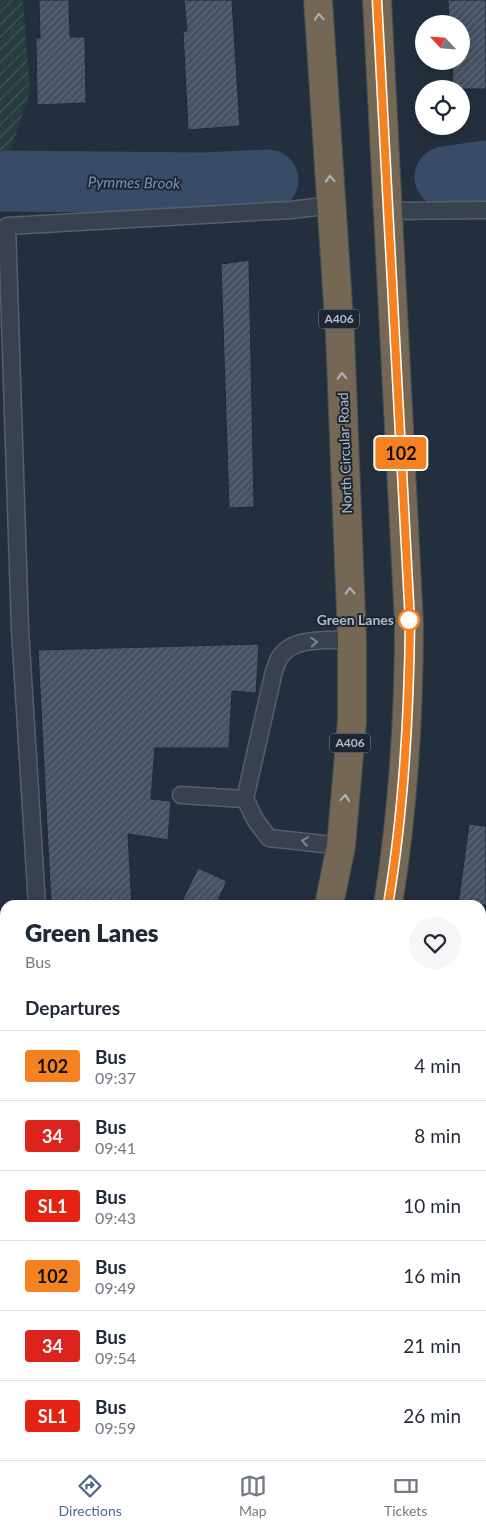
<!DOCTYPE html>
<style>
body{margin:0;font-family:Lato,sans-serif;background:#f6f6f7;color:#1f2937;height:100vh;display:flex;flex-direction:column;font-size:19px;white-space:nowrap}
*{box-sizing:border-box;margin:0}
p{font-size:16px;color:#747a83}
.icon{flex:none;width:28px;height:28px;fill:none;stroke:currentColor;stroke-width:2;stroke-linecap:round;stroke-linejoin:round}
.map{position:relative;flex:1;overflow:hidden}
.panel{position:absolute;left:0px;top:900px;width:486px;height:560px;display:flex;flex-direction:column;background:#fff;border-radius:15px 15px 0 0;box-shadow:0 2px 12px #0003}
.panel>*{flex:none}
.badge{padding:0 10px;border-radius:4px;font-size:18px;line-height:32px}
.needle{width:32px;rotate:296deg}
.fabs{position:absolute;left:415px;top:15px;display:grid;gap:10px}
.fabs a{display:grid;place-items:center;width:55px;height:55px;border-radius:50%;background:#fff;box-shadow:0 2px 12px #0003;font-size:25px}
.map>.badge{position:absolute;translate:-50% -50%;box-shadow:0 0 0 2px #fff}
h2{padding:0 25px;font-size:19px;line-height:45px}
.round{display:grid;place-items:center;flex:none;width:52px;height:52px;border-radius:26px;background:#f6f6f7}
.summary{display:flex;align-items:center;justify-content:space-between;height:85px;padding:0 25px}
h1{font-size:24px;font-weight:800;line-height:38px}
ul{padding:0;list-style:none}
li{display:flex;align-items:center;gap:15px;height:70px;padding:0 25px;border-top:1px solid #e0e1e3}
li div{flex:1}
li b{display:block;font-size:19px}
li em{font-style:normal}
li .badge{min-width:55px;font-weight:700;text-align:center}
.tab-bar{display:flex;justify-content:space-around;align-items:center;height:70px;border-top:1px solid #e0e1e3;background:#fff;font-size:14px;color:#747a83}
.tab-bar a{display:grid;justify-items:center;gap:2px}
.tab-bar .current{color:#4f688e}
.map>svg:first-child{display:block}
.grass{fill:url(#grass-tufts)}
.garden{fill:url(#garden-furrows)}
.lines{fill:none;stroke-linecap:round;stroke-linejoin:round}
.river{stroke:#394c67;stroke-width:61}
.building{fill:url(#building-hatch);stroke:#1f2835}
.lane-casing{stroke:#565f6c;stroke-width:19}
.street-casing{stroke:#565f6c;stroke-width:30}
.primary-casing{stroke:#414a57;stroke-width:30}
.highway-casing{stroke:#434c59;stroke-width:30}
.lane{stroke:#38414e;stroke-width:16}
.street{stroke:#38414e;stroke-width:28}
.primary{stroke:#56606e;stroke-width:28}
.highway{stroke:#746855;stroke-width:28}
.oneway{stroke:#aeb4bd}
.oneway2{stroke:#7c8592}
.line-casing{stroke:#fff;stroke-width:11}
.line{stroke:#f58220;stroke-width:8}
.stop-dot{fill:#fff;stroke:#f58220;stroke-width:2.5}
.labels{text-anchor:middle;stroke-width:4;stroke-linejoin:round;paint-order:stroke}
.shield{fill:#1d2633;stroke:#878f9c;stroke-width:1}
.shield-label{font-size:12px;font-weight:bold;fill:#b4bcc9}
.street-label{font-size:14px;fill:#b4bcc9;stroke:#1d2633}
.stop-label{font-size:14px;font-weight:bold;fill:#b4bcc9;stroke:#1d2633;text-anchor:end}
.water-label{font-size:15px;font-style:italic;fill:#7c92b1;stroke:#1d2633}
</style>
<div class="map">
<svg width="486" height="1460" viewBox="0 0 486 1460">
<defs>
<pattern id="grass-tufts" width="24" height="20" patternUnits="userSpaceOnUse" patternTransform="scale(1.25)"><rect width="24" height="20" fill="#263c3f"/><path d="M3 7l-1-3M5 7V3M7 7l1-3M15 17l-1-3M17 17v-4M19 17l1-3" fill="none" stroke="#435659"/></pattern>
<pattern id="garden-furrows" width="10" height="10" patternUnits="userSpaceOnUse" patternTransform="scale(1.25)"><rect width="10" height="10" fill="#263c3f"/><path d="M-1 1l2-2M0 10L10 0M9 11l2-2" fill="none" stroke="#435659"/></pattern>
<pattern id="building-hatch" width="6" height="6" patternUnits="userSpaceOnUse" patternTransform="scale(1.25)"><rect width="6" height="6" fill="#455162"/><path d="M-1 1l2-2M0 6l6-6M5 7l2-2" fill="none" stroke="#5d6877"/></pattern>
</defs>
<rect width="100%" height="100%" fill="#242f3e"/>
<polygon class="grass" points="481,999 486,1000 486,1188 481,1200"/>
<g class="garden">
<polygon points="0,0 23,0 30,92 7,160 0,161"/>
<polygon points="486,1201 486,1357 481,1355 481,1213"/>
</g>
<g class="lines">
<g class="river">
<polyline points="445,177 486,171"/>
<polyline points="0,181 204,183 268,180"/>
</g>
</g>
<g class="building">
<polygon points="39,0 69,0 70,37 85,37 86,103 37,105 36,38 40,38"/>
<polygon points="184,0 232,0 240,126 188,130 183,31 187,31"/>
<polygon points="448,0 486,0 486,89 453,89 452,61 461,61 461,24 449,24"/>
<polygon points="249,260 254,507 229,508 221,264"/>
<polygon points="259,644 256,693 232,691 229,748 155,748 151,799 171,801 168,840 128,834 132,905 51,905 38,650"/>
<polygon points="469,824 486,826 486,905 458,905"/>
<polygon points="198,868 227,881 216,905 180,905"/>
</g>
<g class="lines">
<defs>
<g id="lane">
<polyline points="388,211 486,210"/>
<polyline points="181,795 245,799 256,821 269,838 341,846"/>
<path d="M245,799L274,671C276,667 277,661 280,657C293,636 331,641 352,639"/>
<polyline points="37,905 20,629 7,226 291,210 332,205"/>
<polyline points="0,1210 5,1199"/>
</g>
<polyline id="street" points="0,1030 5,1017"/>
<g id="primary">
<polyline points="0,1369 5,1369"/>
<polyline points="0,1413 5,1415"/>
<polyline points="100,1455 114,1460"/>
<polyline points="247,1455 257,1460"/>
</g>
<g id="highway">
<polyline points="318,0 340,335 352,639 352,721 341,846 329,905"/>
<path d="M377,0L409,623C409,717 403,811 388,905"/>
<polyline points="296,1455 298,1460"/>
<polyline points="64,1460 67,1455"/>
<polyline points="132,1460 143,1455"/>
<polyline points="173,1460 176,1455"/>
</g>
</defs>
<use href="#lane" class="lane-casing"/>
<use href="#street" class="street-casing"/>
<use href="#primary" class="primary-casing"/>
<use href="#highway" class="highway-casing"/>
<use href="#lane" class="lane"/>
<use href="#street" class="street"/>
<use href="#primary" class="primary"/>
<use href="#highway" class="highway"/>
</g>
<defs><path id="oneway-chevron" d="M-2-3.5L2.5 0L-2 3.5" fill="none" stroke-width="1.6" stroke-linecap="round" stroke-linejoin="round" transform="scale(1.25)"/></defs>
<g class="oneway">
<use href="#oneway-chevron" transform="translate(319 17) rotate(-94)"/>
<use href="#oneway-chevron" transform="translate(330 179) rotate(-94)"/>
<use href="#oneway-chevron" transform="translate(342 376) rotate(-92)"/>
<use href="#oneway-chevron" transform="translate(350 591) rotate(-92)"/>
<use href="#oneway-chevron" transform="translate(345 798) rotate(-85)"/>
</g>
<g class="oneway2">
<use href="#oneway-chevron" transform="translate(314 642) rotate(-4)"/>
<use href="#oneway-chevron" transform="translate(305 841) rotate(-172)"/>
</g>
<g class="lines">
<defs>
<path id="line" d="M377,0L410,622C409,717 404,811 388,905"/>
</defs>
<use href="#line" class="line-casing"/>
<use href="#line" class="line"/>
</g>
<circle class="stop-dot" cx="409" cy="620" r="10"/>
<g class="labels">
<g class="shield">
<rect x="319" y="309.5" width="40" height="19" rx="4"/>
<rect x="330" y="733.5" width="40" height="19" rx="4"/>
</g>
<g class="shield-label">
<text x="339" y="323">A406</text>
<text x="350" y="747">A406</text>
</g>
<g class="street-label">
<text transform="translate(345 453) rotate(-92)" y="5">North Circular Road</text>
</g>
<g class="stop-label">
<text x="394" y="625">Green Lanes</text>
</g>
<g class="water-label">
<text transform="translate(134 183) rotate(1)" y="5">Pymmes Brook</text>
</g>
</g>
</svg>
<div class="fabs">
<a><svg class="needle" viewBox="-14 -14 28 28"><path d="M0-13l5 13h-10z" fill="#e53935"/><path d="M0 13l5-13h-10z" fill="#747a83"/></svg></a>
<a><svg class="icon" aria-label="locate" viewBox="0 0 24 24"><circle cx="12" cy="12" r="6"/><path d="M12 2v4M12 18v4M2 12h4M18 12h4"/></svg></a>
</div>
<b class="badge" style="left:401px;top:453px;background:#f58220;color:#111">102</b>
<section class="panel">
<div class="summary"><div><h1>Green Lanes</h1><p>Bus</p></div><a class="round"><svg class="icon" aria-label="heart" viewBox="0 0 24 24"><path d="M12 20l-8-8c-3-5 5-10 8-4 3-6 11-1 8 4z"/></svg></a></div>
<h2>Departures</h2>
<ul>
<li><span class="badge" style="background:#f58220;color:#111">102</span><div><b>Bus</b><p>09:37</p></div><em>4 min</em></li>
<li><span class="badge" style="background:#dc241f;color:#fff">34</span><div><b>Bus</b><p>09:41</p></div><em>8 min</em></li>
<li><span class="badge" style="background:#e42313;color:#fff">SL1</span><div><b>Bus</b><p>09:43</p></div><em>10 min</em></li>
<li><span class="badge" style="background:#f58220;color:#111">102</span><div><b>Bus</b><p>09:49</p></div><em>16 min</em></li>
<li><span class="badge" style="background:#dc241f;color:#fff">34</span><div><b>Bus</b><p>09:54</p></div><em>21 min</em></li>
<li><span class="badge" style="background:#e42313;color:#fff">SL1</span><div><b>Bus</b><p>09:59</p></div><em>26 min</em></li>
</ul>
</section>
</div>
<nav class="tab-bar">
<a class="current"><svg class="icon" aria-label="directions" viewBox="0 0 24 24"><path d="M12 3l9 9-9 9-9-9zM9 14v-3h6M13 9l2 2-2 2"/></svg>Directions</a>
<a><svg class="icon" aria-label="map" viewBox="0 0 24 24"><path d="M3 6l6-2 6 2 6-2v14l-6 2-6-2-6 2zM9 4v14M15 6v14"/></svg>Map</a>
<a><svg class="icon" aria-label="tickets" viewBox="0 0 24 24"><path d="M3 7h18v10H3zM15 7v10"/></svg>Tickets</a>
</nav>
